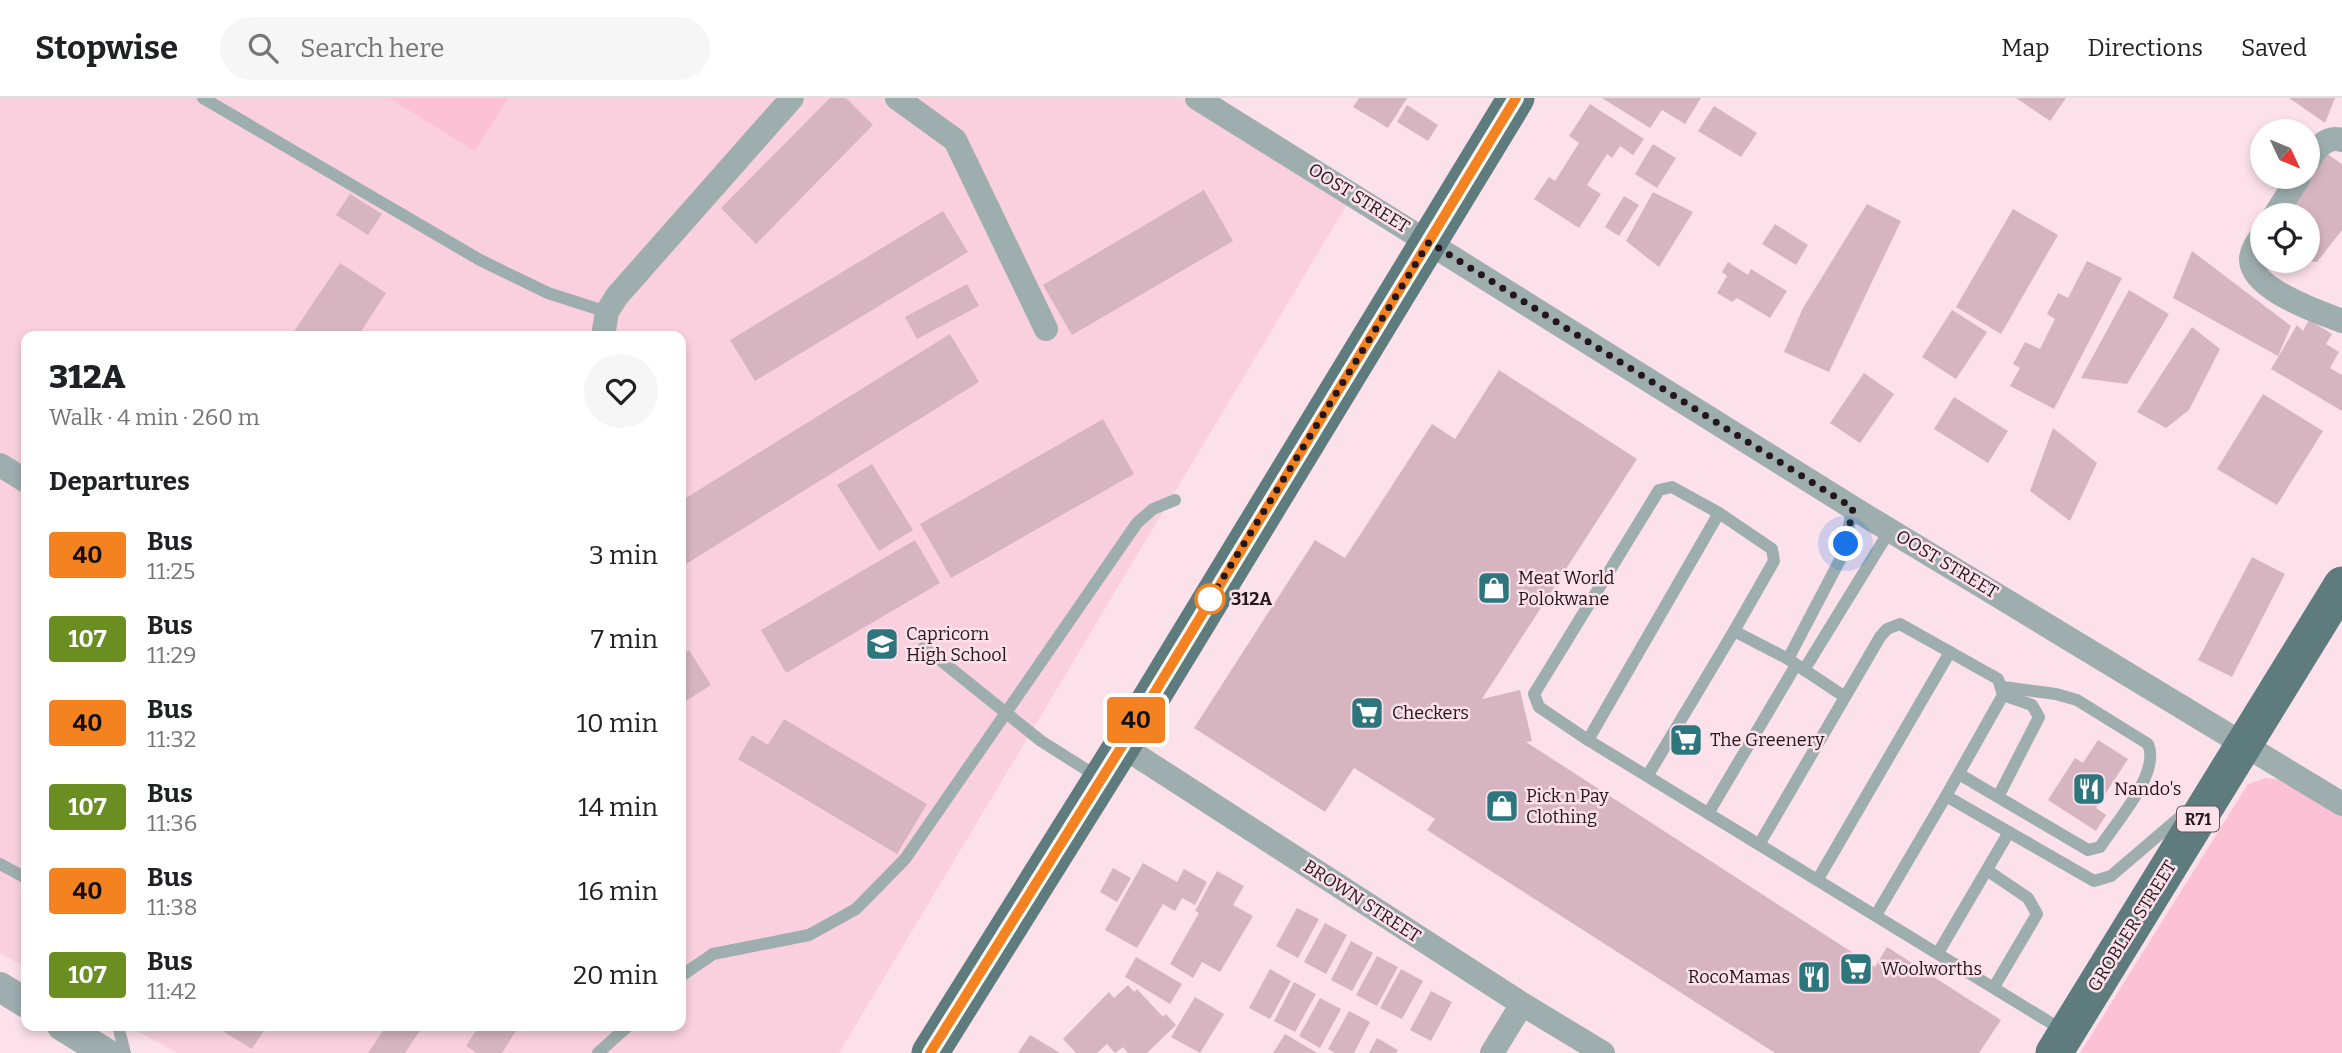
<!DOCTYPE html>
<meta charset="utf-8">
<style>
body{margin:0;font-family:Bitter,serif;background:#f6f6f6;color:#202124;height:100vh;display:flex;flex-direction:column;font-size:26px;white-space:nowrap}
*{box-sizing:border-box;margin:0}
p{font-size:23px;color:#757577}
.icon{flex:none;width:38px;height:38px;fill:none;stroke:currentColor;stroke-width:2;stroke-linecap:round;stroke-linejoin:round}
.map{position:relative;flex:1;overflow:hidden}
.details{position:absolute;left:21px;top:233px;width:665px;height:700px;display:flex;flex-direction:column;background:#fff;border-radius:14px;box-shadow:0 4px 10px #0003}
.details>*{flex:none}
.badge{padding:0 14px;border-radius:5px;font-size:24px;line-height:46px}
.needle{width:46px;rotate:134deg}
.fabs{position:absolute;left:2250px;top:21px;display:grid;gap:14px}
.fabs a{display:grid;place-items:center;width:70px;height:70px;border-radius:50%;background:#fff;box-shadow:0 4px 10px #0003;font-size:35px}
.you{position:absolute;width:35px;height:35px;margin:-18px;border:5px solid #fff;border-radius:50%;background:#1a73e8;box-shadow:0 0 0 10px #1a73e833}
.map>.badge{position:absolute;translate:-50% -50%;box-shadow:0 0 0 4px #fff}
h2{padding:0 28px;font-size:26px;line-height:63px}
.round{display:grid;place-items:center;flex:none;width:74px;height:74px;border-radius:37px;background:#f6f6f6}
.overview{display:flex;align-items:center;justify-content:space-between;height:119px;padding:0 28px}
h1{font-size:33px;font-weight:800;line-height:52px}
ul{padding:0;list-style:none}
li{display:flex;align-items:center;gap:21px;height:84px;padding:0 28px}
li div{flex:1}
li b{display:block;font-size:26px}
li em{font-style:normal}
li .badge{min-width:77px;font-weight:700;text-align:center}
header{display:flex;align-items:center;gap:42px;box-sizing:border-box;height:98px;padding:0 35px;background:#fff;border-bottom:2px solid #e0e0e0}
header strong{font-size:33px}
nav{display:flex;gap:38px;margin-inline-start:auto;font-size:24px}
.search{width:490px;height:63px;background:#f6f6f6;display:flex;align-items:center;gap:18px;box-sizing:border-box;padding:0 24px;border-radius:38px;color:#757577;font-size:26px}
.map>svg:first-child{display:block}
.built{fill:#fad0de}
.green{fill:#fcc1d5}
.building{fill:#d6b5c0}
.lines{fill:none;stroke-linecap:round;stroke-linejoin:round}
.service{stroke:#9eaeaf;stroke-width:12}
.minor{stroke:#9eaeaf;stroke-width:24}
.tertiary{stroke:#9eaeaf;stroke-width:30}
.primary{stroke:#5e7b7e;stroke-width:37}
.line-casing{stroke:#fff;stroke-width:16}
.line{stroke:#f58220;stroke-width:10}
.walk{stroke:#23171b;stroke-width:7;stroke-dasharray:0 12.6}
.stop-dot{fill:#fff;stroke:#f58220;stroke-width:3.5}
.labels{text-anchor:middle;stroke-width:5;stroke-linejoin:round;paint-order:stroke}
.shield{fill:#fde1ea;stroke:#645459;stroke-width:2}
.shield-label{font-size:16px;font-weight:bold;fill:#23171b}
.street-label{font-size:18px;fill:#23171b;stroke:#fde1ea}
.poi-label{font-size:18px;fill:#23171b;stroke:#fde1ea;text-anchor:start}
.stop-label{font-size:18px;font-weight:bold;fill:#23171b;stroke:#fde1ea;text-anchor:start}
</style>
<header>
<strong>Stopwise</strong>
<div class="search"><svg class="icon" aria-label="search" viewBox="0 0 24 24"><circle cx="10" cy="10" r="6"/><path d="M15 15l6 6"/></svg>Search here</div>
<nav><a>Map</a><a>Directions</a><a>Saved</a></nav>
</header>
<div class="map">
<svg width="2342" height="955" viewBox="0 0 2342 955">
<rect width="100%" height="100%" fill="#fde1ea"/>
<polygon class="built" points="0,0 1181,0 1349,103 839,955 177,955 128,928 681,928 681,238 26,238 26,870 0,855"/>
<g class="green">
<polygon points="389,0 508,0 475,53"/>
<polygon points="2266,680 2284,682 2342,717 2342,955 2080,955 2248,686"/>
</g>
<g class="building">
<polygon points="830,0 846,0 873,27 756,146 721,110"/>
<polygon points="1359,0 1407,0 1388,30 1353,9"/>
<polygon points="1602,0 1701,0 1685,26 1662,12 1650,30"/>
<polygon points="2016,0 2066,0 2050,23"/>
<polygon points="2289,0 2335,0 2325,25"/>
<polygon points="1590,6 1644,41 1633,57 1620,48 1612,60 1607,56 1587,87 1601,96 1579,130 1534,101 1549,79 1555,83 1579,45 1569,38"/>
<polygon points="1407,7 1438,27 1428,43 1397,24"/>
<polygon points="1714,8 1757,35 1741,59 1698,33"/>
<polygon points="1653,46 1676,60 1657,90 1635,76"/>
<polygon points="2326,55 2342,66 2342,132 2317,164 2308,163 2308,117 2285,117"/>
<polygon points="1204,92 1233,143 1072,237 1043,187"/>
<polygon points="1653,94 1693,114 1659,169 1626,143"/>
<polygon points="350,96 382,116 368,137 336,117"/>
<polygon points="1624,98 1639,107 1619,138 1605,129"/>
<polygon points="1867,106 1901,123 1829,274 1784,254 1803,210"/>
<polygon points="2013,111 2058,137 2001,236 1956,209"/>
<polygon points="943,113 968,154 755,283 730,242"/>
<polygon points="1775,126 1808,147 1796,167 1762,146"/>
<polygon points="2192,153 2291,228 2278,258 2173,200"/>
<polygon points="2087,163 2122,180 2054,311 2010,288 2020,270 2013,266 2025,244 2040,251 2055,221 2047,216 2058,195 2068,200"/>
<polygon points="1728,164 1748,177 1751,171 1787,193 1770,220 1737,200 1732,204 1717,195 1727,178 1722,174"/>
<polygon points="340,165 386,195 358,238 291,238"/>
<polygon points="967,186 979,208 917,241 905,219"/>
<polygon points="2129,192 2169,216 2127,286 2081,280"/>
<polygon points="1952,212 1987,234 1956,281 1922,259"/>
<polygon points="2309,222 2332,236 2326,246 2339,254 2330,270 2342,277 2342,313 2271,271 2297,227 2303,233"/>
<polygon points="2192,229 2220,251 2189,312 2166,330 2137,314"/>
<polygon points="950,236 979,284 681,469 681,403"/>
<polygon points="1499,272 1637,361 1482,601 1520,592 1532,643 1526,644 1875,869 1887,849 2001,922 1979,955 1775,955 1427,732 1435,721 1354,670 1325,714 1194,630 1315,442 1345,460 1432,326 1455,341"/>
<polygon points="1864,275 1894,296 1860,345 1830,325"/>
<polygon points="2263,296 2323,333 2277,407 2217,371"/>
<polygon points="1954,299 2008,333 1988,365 1934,331"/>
<polygon points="1103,321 1134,376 951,480 920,426"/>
<polygon points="2053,330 2097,365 2070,423 2030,393"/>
<polygon points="872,366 913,432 879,453 837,387"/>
<polygon points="915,442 940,485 786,575 761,532"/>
<polygon points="2252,459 2285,476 2232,579 2198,562"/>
<polygon points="689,552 711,587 681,606 681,557"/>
<polygon points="784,621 927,706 897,756 738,661 752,637 768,647"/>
<polygon points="2098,642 2128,661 2096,710 2106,717 2096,733 2048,702 2075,660 2083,665"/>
<polygon points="1143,765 1177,784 1184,771 1207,784 1195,807 1182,800 1175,813 1163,806 1137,850 1105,832"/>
<polygon points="1113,770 1131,780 1117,804 1100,794"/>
<polygon points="1217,773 1244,788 1233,807 1253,818 1220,874 1202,864 1193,880 1170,866 1199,815 1195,813"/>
<polygon points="1297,810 1319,821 1298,860 1276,848"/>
<polygon points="1325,825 1347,837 1326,876 1304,864"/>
<polygon points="1351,843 1373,855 1352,893 1331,882"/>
<polygon points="1377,858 1398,869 1377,908 1356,897"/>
<polygon points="1136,859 1182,886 1170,906 1125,879"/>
<polygon points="1270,871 1291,883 1270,921 1249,910"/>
<polygon points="1401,871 1423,883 1402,921 1380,910"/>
<polygon points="1294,884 1316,896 1295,934 1274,923"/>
<polygon points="1128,887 1134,894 1137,891 1163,919 1166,916 1176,927 1147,955 1128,955 1123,949 1115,955 1107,946 1097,955 1076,955 1063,941 1109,894 1114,900"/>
<polygon points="1431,893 1452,904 1431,943 1410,932"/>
<polygon points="1195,899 1224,916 1200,955 1171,939"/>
<polygon points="1320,900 1341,911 1320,950 1299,938"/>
<polygon points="1349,913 1370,924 1354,955 1335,955 1328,951"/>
<polygon points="221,928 267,928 252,951 219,931"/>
<polygon points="386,928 423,928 405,955 368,955"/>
<polygon points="479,928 519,928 502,955 477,955 466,948"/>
<polygon points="1285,936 1317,955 1273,955"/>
<polygon points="1030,937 1060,955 1018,955"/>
<polygon points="1377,940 1398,952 1396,955 1369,955"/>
</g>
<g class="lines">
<g class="service">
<polyline points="203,0 480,162 548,195 607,214"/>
<polyline points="924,549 1041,643 1098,679"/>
<polyline points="1788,561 1842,458 1853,410"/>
<polyline points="1804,572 1890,432"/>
<polyline points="1845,599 1788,561 1734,533 1774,463 1772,451 1719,415 1672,389 1659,392 1534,596 1539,609 1588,642 2064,933"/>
<polyline points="1588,642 1719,415"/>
<path d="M1959,676L2088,752L2100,749C2116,724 2161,675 2148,646L2077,602L2056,596L2003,589"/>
<polyline points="1648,677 1734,533"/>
<polyline points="1999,697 2039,619 2032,607 2003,597"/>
<polyline points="1709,714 1796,567"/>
<polyline points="1760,745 1880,539 1887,531 1900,526 1998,581 2003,597 1946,698"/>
<polyline points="0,766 26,780"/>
<polyline points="1988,773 2028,800 2037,816 1994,889"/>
<polyline points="1818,781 1950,554"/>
<polyline points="1876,817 1946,698 2094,783 2111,778 2187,713"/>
<polyline points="1938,855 2009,734"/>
<polyline points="681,878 713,856 809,837 856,811 905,761 1137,425 1153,411 1175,402"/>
<polyline points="118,928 125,955"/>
<polyline points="598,955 628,928"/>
</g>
<g class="minor">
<polyline points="897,0 955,42 1046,231"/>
<polyline points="1197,0 1853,410 2342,706"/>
<path d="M2308,64C2316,51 2326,37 2342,42"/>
<polyline points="2275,117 2299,79"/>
<path d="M2263,136C2258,143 2252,151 2251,160C2249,191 2319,214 2342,223"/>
<polyline points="603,238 607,214 617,198 792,0"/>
<polyline points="0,367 26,383"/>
<polyline points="1122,648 1522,906 1603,955"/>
<polyline points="1492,955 1522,906"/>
</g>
<g class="tertiary">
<polyline points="0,889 26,905"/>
<polyline points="62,928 106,955"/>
</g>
<g class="primary">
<polyline points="930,955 1122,648 1516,0"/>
<polyline points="2054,955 2342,487"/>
</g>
</g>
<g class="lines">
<defs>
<polyline id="line" points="930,955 1122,648 1516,0"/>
</defs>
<use href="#line" class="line-casing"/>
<use href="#line" class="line"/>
<polyline class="walk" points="1210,501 1204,511 1429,144 1853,410 1846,446"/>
</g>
<defs>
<symbol id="shop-square" viewBox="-11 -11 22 22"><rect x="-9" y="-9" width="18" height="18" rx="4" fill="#2d767e" stroke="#fde1ea"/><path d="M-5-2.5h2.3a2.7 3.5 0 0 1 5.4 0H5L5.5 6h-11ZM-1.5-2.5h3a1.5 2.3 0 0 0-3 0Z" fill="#fff"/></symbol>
<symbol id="school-square" viewBox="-11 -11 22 22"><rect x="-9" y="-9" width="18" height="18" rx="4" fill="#2d767e" stroke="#fde1ea"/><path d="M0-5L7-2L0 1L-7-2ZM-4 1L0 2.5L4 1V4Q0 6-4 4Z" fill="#fff"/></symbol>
<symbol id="supermarket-square" viewBox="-11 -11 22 22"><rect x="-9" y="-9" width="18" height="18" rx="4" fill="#2d767e" stroke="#fde1ea"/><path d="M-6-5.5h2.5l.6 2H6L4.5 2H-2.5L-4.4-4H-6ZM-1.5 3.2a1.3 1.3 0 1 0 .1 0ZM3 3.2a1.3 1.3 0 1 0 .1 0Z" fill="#fff"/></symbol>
<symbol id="restaurant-square" viewBox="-11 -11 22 22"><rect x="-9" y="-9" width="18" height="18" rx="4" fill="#2d767e" stroke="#fde1ea"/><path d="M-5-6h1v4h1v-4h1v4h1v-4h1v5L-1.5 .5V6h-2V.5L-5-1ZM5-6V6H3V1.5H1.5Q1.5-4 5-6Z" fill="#fff"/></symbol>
</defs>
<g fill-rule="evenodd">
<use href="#shop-square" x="1475" y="471" width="38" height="38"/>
<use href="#school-square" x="863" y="527" width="38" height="38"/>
<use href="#supermarket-square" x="1348" y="596" width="38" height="38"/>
<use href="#supermarket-square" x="1667" y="623" width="38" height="38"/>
<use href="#restaurant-square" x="2070" y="672" width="38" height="38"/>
<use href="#shop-square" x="1483" y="689" width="38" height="38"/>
<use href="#supermarket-square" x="1837" y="852" width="38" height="38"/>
<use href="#restaurant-square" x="1795" y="860" width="38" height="38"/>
</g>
<circle class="stop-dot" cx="1210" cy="501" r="14"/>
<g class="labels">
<rect class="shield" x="2177" y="708.5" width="42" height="25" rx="5"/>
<g class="shield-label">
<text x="2198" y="727">R71</text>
</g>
<g class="street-label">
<text transform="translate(1359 100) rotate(32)" y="6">OOST STREET</text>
<text transform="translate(1947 466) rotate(31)" y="6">OOST STREET</text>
<text transform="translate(1362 803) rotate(33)" y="6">BROWN STREET</text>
<text transform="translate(2132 828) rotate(-58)" y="6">GROBLER STREET</text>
</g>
<g class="poi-label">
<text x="1518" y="486">Meat World<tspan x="1518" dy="21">Polokwane</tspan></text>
<text x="906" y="542">Capricorn<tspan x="906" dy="21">High School</tspan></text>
<text x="1392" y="621">Checkers</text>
<text x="1710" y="648">The Greenery</text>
<text x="2114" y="697">Nando's</text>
<text x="1526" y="704">Pick n Pay<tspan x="1526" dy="21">Clothing</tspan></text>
<text x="1881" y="877">Woolworths</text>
<text x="1790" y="885" text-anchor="end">RocoMamas</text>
</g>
<g class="stop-label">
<text x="1231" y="507">312A</text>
</g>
</g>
</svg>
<div class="fabs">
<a><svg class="needle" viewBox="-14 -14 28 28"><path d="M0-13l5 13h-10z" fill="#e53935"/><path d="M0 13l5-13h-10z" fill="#757577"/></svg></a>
<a><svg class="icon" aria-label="locate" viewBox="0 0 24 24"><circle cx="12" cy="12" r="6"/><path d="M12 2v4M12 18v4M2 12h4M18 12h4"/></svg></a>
</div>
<div class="you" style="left:1846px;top:446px"></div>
<b class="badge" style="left:1136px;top:622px;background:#f58220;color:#111">40</b>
<section class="details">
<div class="overview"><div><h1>312A</h1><p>Walk · 4 min · 260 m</p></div><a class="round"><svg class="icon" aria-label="heart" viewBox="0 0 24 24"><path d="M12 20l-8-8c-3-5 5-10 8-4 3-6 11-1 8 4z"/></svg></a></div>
<h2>Departures</h2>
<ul>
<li><span class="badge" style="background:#f58220;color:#111">40</span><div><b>Bus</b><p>11:25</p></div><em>3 min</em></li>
<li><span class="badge" style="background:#6b8e23;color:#fff">107</span><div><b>Bus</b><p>11:29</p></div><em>7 min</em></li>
<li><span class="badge" style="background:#f58220;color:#111">40</span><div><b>Bus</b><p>11:32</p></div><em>10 min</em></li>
<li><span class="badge" style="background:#6b8e23;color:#fff">107</span><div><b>Bus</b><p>11:36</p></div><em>14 min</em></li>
<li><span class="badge" style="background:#f58220;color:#111">40</span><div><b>Bus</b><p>11:38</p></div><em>16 min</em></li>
<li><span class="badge" style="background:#6b8e23;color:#fff">107</span><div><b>Bus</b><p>11:42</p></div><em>20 min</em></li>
</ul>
</section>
</div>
